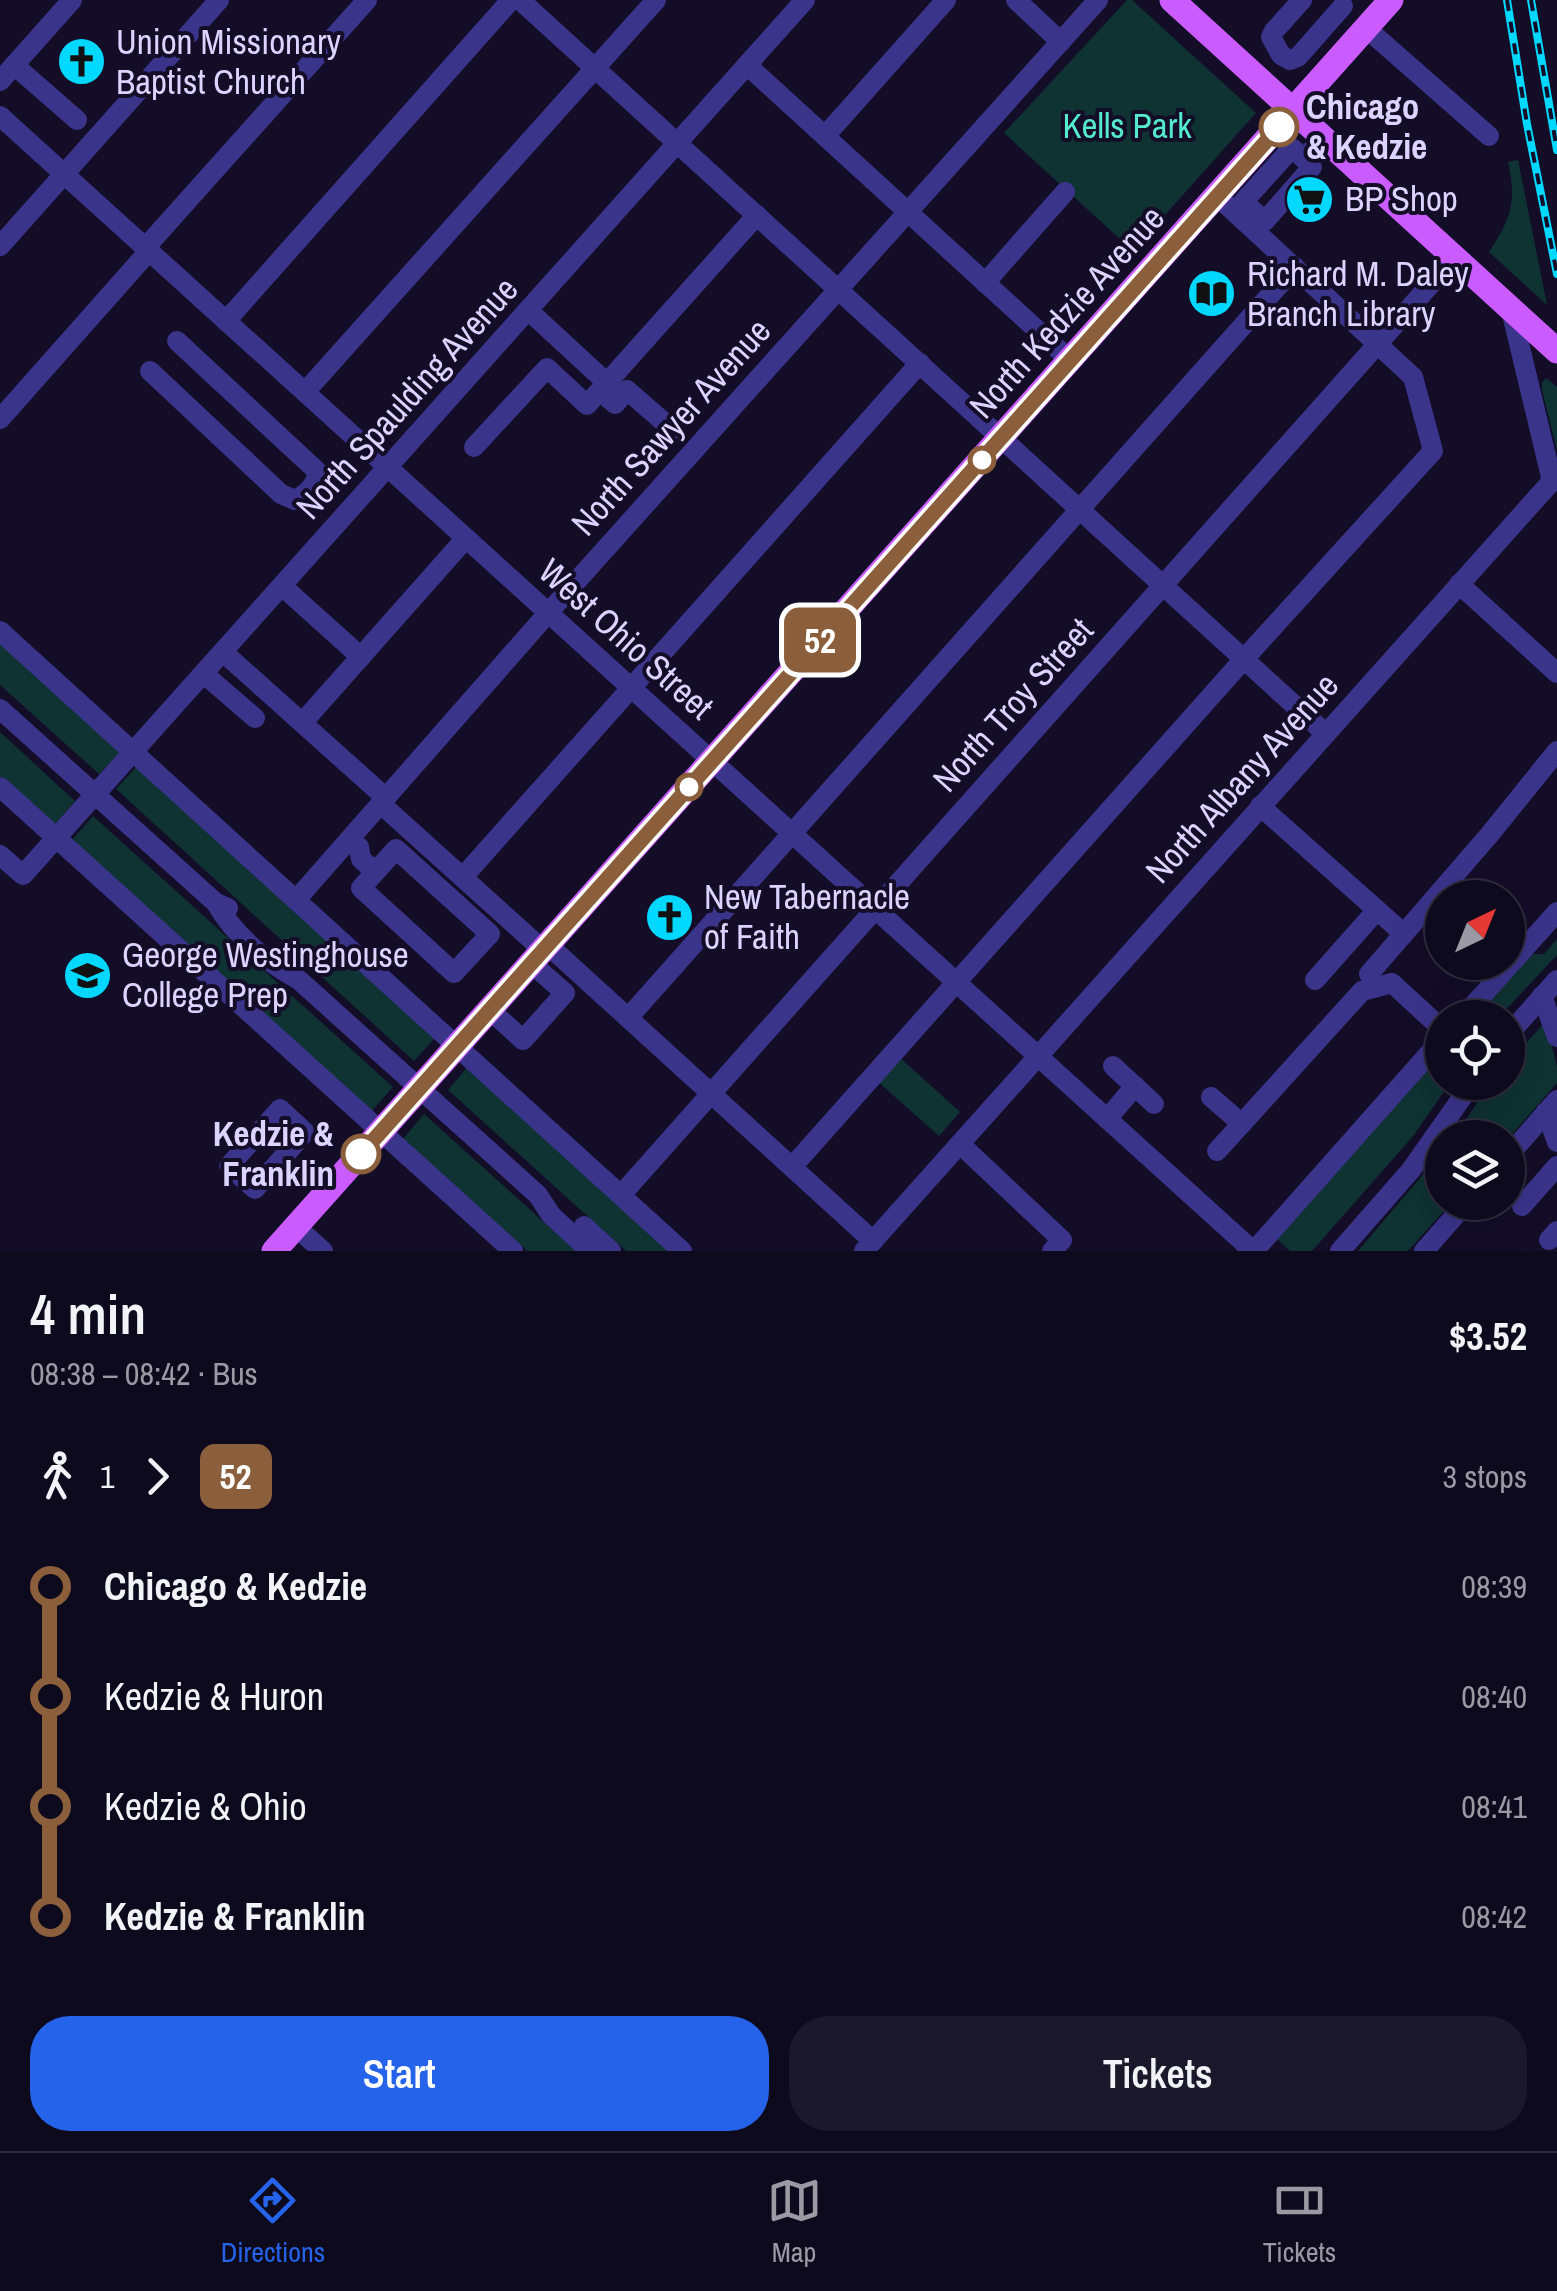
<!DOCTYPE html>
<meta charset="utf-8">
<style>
body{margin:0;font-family:"Archivo Narrow",sans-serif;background:#1c182b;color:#f1f3f6;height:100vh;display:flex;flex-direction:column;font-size:38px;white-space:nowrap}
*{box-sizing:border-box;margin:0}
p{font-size:32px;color:#9b9aa4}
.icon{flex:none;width:55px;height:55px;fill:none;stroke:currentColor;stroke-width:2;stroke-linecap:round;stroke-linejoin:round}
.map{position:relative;height:1251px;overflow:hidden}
.side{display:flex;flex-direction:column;background:#0e0a1e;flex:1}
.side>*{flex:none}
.badge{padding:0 20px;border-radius:15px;font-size:35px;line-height:65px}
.needle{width:65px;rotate:43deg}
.fabs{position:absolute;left:1425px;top:880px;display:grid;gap:20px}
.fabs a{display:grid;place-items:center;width:100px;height:100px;border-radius:50%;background:#0e0a1e;box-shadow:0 10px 40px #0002,0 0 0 2px #2e2b3c;font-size:50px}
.map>.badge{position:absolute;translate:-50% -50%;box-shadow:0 0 0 5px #fff}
.legs{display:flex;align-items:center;gap:15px;height:110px;padding:0 30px;font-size:32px}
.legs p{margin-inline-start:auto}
.head{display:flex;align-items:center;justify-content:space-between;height:170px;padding:0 30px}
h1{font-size:55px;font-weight:600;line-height:75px}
.action{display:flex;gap:20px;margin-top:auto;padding:20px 30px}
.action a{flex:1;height:115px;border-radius:40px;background:#2563eb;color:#fff;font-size:40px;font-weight:600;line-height:115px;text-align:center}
.action a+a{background:#1c182b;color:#f1f3f6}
ul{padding:0 30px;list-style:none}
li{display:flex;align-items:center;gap:35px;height:110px;font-size:38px}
li i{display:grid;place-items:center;width:15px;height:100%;margin:0 12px;background:currentColor}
li i::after{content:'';width:25px;height:25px;margin:-12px;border:8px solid;border-radius:50%;background:#0e0a1e}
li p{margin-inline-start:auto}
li:first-child i{background:linear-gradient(#0000 50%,currentColor 0)}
li:last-child i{background:linear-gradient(currentColor 50%,#0000 0)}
.dock{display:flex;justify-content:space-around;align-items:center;height:140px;border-top:2px solid #2e2b3c;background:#0e0a1e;font-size:28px;color:#9b9aa4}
.dock a{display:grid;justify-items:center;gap:5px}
.dock .active{color:#2563eb}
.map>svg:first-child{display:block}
.green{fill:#0f3233}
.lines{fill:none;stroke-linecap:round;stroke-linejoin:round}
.minor{stroke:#3b348b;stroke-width:20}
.major{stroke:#ca5bff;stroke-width:25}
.rail-casing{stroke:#00d8ff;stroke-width:8}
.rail{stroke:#130d28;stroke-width:4;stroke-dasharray:11;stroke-linecap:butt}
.line-1-casing{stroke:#fff;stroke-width:22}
.line-1{stroke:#8b5e3c;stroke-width:15}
.stop-1-dot{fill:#fff;stroke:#8b5e3c;stroke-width:5}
.labels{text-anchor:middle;stroke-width:8;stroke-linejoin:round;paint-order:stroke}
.poi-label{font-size:35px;fill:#dbd4ff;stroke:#130d28;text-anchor:start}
.stop-label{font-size:35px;font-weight:bold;fill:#dbd4ff;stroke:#130d28;text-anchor:start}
.park-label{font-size:35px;fill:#54ebcd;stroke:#130d28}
.street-label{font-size:35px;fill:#dbd4ff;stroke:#130d28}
</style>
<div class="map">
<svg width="1557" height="1251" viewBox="0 0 1557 1251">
<rect width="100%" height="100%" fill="#130d28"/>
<g class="green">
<polygon points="1127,0 1132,0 1256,113 1133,251 1004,133"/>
<path d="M1518,160L1547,305L1489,252C1511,219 1517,202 1508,162Z"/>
<polygon points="1546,378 1557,387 1557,451 1542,390 1542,383"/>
<polygon points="0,642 121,751 99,774 0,685"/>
<polygon points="0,732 75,801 54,826 0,777"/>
<polygon points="137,766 436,1037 414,1061 116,789"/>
<polygon points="93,816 393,1087 371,1112 71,841"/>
<polygon points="1557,939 1557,955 1499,1017 1471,1018 1529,954 1544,954"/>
<polygon points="1546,1021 1557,1067 1557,1083 1508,1139 1454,1138 1490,1083 1508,1082 1508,1067 1518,1059 1527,1042"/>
<polygon points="1442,1050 1442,1082 1450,1083 1414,1135 1312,1251 1290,1251 1275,1237"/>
<polygon points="897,1055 960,1112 939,1136 875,1079"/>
<polygon points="469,1065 673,1251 626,1251 448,1090"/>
<polygon points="424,1114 576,1251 527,1251 403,1139"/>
<polygon points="1442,1152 1442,1202 1451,1203 1408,1251 1358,1251"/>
</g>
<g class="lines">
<g class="minor">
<polyline points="520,0 1325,733"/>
<polyline points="1016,0 1061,42"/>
<polyline points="1302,0 1274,31 1271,37 1281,55 1290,60 1298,57 1343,6"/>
<polyline points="1366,28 1489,136"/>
<polyline points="14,65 77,120"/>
<polyline points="747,65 1070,360"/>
<polyline points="0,81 72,0"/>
<polyline points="0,116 1253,1251"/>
<polyline points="825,136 946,0"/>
<polyline points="1304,159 1292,148 1243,202 1265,221 1312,167 1304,159 1323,138"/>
<polyline points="0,246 219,0"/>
<polyline points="145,248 367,0"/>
<polyline points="985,283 1065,192"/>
<polyline points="528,310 607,383"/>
<polyline points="226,321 511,0"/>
<path d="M150,371L281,494L295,500C308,493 315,486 318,472L177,341"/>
<polyline points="600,391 615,404 627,390 673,430"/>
<polyline points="305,392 656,0"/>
<polyline points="0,419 149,251"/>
<polyline points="474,447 547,368 587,405 757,215"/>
<polyline points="1459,584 1557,673"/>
<polyline points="282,586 361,657"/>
<polyline points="0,631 682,1251"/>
<polyline points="223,652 386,798"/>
<polyline points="204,674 255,718"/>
<polyline points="0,709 216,903 228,908"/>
<polyline points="303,722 466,538"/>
<polyline points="0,787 513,1251"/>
<polyline points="381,804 543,950"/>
<polyline points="1260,806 1404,934"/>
<polyline points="359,847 361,859 371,868 380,866"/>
<polygon points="396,849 490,934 454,973 361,888"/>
<polyline points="0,855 23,875 805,0"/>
<polyline points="463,877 920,363"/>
<polyline points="296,900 548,613 1098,0"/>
<path d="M216,903C234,935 267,963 299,980L538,1195L551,1215L590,1251"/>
<polyline points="548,945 873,1241"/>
<polyline points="1369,974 1490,834 1557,751"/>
<polyline points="1315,980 1377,910"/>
<polyline points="1542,996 1557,1037"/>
<polyline points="490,1010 523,1040 565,993 531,963"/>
<polyline points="628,1018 1295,267"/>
<polyline points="1462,1018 1557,912"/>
<polyline points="1508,1035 1557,980"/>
<polyline points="1113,1066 1154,1104"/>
<polyline points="1211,1097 1242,1124"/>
<polygon points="280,1109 305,1132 255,1189 229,1166"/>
<polyline points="1546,1112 1557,1142"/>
<polyline points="1107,1119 1135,1086"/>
<polyline points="960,1144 1062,1240 1052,1251"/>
<polyline points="1217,1151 1362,991 1392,983 1442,1029"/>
<polyline points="1508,1156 1557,1100"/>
<polyline points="792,1167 1244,659 1433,451 1413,377 1217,196"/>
<polyline points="621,1195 1454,258"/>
<polyline points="1522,1206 1557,1166"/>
<polyline points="584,1226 611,1251"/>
<polyline points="296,1227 323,1251"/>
<polyline points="1549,1240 1557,1231"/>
<polyline points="864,1251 1552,481 1511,310"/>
<polyline points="1254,1251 1442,1039"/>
<polyline points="1340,1251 1411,1170 1473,1082"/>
<polyline points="1424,1251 1467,1202"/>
</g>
<g class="major">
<polyline points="1172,0 1557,351"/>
<polyline points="274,1251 1391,0"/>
</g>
<defs>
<g id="rail">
<polyline points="1507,0 1527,124 1557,274"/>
<polyline points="1531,0 1557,150"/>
</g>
</defs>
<use href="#rail" class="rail-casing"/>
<use href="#rail" class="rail"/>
</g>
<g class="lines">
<defs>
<polyline id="line-1" points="361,1154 1279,127"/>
</defs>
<use href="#line-1" class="line-1-casing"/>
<use href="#line-1" class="line-1"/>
</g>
<defs>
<symbol id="church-disc" viewBox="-11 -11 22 22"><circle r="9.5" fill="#00d8ff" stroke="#130d28"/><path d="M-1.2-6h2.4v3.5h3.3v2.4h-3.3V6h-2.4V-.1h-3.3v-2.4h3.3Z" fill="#111"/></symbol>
<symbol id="supermarket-disc" viewBox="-11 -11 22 22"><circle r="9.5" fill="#00d8ff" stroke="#130d28"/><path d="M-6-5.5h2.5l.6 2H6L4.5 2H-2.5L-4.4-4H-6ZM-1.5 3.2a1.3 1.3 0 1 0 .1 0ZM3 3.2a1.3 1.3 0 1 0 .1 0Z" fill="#111"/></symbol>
<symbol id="library-disc" viewBox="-11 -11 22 22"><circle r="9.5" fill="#00d8ff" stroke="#130d28"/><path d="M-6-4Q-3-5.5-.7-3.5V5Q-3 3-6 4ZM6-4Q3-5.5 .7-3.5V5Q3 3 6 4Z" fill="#111"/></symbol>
<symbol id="school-disc" viewBox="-11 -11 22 22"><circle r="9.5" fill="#00d8ff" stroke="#130d28"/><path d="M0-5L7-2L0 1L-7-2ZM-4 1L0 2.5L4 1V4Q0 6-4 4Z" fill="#111"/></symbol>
</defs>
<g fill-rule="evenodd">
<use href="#church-disc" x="54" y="34" width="55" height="55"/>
<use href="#supermarket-disc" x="1282" y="172" width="55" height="55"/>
<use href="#library-disc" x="1184" y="266" width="55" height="55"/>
<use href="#church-disc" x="642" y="890" width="55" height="55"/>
<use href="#school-disc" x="60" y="948" width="55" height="55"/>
</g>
<g class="stop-1-dot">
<circle cx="1279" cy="127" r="18"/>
<circle cx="982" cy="460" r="12"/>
<circle cx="689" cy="787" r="12"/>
<circle cx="361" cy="1154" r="18"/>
</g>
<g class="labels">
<g class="poi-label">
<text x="116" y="54">Union Missionary<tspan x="116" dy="40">Baptist Church</tspan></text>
<text x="1345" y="211">BP Shop</text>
<text x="1247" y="286">Richard M. Daley<tspan x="1247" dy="40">Branch Library</tspan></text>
<text x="704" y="909">New Tabernacle<tspan x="704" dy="40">of Faith</tspan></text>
<text x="122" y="967">George Westinghouse<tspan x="122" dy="40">College Prep</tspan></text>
</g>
<g class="stop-label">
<text x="1306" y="119">Chicago<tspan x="1306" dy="40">&amp; Kedzie</tspan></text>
<text x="334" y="1146" text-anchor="end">Kedzie &amp;<tspan x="334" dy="40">Franklin</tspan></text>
</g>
<g class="park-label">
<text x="1127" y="138">Kells Park</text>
</g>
<g class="street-label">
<text transform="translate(1067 312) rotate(-48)" y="12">North Kedzie Avenue</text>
<text transform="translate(407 398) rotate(-48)" y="12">North Spaulding Avenue</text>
<text transform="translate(671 427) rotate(-48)" y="12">North Sawyer Avenue</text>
<text transform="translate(626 639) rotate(42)" y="12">West Ohio Street</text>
<text transform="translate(1013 705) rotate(-48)" y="12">North Troy Street</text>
<text transform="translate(1242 778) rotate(-48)" y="12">North Albany Avenue</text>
</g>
</g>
</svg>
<div class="fabs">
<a><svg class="needle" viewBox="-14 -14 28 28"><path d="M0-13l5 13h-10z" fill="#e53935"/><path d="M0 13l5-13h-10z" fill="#9b9aa4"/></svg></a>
<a><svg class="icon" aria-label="locate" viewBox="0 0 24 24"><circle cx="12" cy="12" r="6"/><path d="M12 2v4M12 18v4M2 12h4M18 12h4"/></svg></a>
<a><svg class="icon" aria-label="layers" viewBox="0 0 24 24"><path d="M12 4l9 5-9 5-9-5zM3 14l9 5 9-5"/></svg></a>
</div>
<b class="badge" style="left:820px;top:640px;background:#8b5e3c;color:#fff">52</b>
</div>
<section class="side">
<div class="head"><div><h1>4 min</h1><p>08:38 – 08:42 · Bus</p></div><b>$3.52</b></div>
<div class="legs"><svg class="icon" aria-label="walk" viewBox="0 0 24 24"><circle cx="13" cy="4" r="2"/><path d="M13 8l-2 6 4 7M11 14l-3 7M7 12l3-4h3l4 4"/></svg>1<svg class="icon" aria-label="forward" viewBox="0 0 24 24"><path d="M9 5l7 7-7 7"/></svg><b class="badge" style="background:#8b5e3c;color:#fff">52</b><p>3 stops</p></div>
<ul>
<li><i style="color:#8b5e3c"></i><b>Chicago &amp; Kedzie</b><p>08:39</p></li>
<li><i style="color:#8b5e3c"></i><span>Kedzie &amp; Huron</span><p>08:40</p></li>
<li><i style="color:#8b5e3c"></i><span>Kedzie &amp; Ohio</span><p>08:41</p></li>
<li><i style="color:#8b5e3c"></i><b>Kedzie &amp; Franklin</b><p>08:42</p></li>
</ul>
<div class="action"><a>Start</a><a>Tickets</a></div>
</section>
<nav class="dock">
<a class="active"><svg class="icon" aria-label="directions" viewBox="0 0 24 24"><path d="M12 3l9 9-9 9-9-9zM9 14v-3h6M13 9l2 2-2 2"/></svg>Directions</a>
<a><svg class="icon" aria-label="map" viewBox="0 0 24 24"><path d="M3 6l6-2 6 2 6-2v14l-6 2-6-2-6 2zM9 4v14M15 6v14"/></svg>Map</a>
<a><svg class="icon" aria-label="tickets" viewBox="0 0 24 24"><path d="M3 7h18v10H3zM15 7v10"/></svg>Tickets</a>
</nav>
